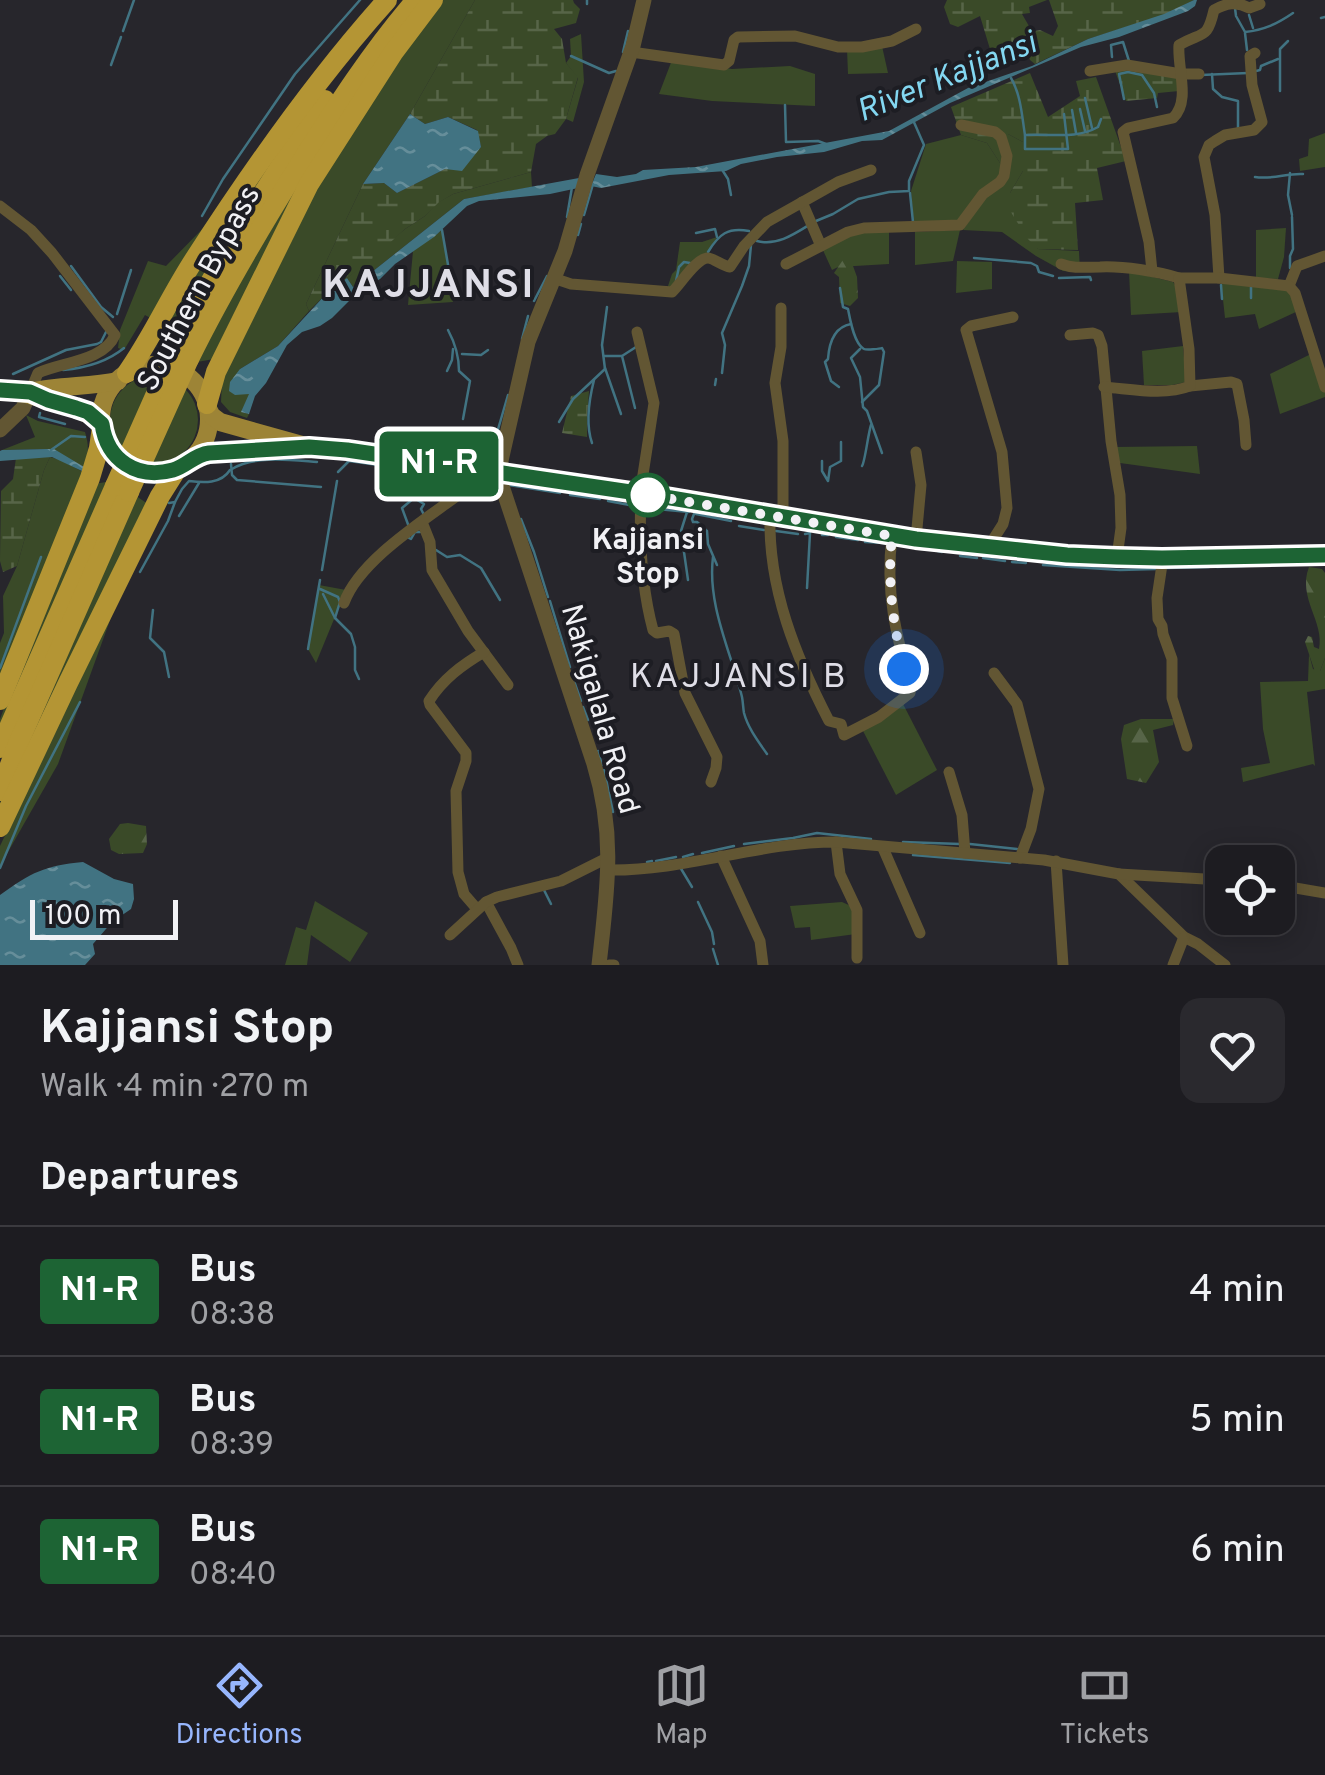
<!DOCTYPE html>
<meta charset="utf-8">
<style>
body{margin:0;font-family:Overpass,sans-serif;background:#2a292e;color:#f1f3f6;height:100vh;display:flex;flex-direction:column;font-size:38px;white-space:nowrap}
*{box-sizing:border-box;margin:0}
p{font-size:32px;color:#a0a1a5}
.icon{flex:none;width:55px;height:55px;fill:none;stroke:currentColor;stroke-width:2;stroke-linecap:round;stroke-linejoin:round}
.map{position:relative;height:965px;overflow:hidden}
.drawer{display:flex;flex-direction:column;background:#1d1c21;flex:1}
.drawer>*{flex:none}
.badge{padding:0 20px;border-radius:8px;font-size:35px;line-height:65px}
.buttons{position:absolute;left:1205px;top:845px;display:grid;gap:20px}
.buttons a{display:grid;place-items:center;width:90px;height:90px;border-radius:20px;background:#1d1c21;box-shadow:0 5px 25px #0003,0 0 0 2px #3b3a3f;font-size:50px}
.scale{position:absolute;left:30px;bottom:25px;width:148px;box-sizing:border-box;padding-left:10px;border:5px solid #f1f1f5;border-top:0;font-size:28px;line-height:35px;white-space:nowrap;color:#f1f1f5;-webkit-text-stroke:8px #1d1d23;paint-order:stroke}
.you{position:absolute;width:50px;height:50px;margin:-25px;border:8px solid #fff;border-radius:50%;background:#1a73e8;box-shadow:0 0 0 15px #1a73e833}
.map>.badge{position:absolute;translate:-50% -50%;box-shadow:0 0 0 5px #fff}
h2{padding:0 40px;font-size:38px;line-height:90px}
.round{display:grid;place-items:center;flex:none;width:105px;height:105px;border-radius:20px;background:#2a292e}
.overview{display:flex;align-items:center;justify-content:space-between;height:170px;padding:0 40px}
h1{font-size:48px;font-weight:700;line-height:75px}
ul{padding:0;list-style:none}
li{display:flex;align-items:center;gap:30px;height:130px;padding:0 40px;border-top:2px solid #3b3a3f}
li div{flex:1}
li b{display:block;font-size:38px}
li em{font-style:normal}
li .badge{min-width:110px;font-weight:700;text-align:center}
.menu{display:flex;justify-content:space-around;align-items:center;height:140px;border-top:2px solid #3b3a3f;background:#1d1c21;font-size:28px;color:#a0a1a5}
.menu a{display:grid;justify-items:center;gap:5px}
.menu .current{color:#97b6fd}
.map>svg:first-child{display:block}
.grass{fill:#3a4a28}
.forest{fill:url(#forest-firs)}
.wetland{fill:url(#wetland-marsh)}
.water{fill:url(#water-ripples)}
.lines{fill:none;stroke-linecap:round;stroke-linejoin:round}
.stream{stroke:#417382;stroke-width:2.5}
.minor{stroke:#625633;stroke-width:11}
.tertiary{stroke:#625633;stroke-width:15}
.primary{stroke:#9d8436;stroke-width:18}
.motorway{stroke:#b49534;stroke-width:20}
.motorway-bridge{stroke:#b49534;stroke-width:20}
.line-casing{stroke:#fff;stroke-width:22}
.line{stroke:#1d6434;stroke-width:15}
.walk{stroke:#f1f1f5;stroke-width:10;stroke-dasharray:0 18}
.stop-dot{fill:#fff;stroke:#1d6434;stroke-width:5}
.labels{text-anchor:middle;stroke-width:8;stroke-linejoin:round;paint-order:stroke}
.street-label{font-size:30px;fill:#f1f1f5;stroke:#1d1d23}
.stop-label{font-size:30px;font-weight:bold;fill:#f1f1f5;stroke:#1d1d23}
.water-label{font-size:32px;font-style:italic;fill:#83d7f1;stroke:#1d1d23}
.quarter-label{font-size:35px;letter-spacing:2.5px;fill:#dfdee7;stroke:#1d1d23}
.district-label{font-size:40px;font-weight:bold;letter-spacing:2.5px;fill:#dfdee7;stroke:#1d1d23}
</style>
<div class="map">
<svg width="1325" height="965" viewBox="0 0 1325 965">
<defs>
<pattern id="forest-firs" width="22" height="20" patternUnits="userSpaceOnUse" patternTransform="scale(2.5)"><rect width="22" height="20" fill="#3a4a28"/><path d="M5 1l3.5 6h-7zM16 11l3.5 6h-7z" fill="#576548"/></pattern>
<pattern id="wetland-marsh" width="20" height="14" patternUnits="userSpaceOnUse" patternTransform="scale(2.5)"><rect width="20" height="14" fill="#3a4a28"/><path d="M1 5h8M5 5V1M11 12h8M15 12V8" fill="none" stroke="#576548"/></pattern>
<pattern id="water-ripples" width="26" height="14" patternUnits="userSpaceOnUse" patternTransform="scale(2.5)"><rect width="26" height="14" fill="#417382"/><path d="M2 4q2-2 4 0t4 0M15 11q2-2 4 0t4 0" fill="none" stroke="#668e9a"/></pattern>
</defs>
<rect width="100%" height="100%" fill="#27262c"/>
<g class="grass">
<polygon points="440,0 475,0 410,114 363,184 306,304 309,311 278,346 240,369 250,394 242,412 249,414 247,418 230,412 221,402 222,379 265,280 356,119"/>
<polygon points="581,34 584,82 573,122 566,119 578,78 566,63 571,56 570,39"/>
<polygon points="882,46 888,73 848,74 847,49"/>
<polygon points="672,60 732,69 790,66 815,74 815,106 712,101 659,94"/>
<polygon points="333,126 214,359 197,362 218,318"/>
<polygon points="1325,133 1325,167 1300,171 1299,159 1308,156 1309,139"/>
<polygon points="1003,134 1008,134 1023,142 1023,171 1010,193 1038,249 1079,251 1080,272 1063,271 1036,256 1002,232 963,230 986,195 1002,186"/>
<polygon points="961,135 987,143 1002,166 999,180 960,220 914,225 911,191 926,144"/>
<polygon points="282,143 167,346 162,333 198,271"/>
<polygon points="531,172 532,187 464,199 353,287 347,278 405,229 425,216 437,203 453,194"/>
<polygon points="215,216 152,319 145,315 124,350 118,348 120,330 148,261 166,266"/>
<polygon points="1286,228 1284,257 1278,279 1256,278 1256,230"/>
<polygon points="442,230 453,302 408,305 413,251"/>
<polygon points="889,230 889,264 838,267 832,270 822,248 851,234"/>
<polygon points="960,230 953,261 915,265 915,232"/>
<polygon points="717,237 707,257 667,289 672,274 676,270 680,242 702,242"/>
<polygon points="957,261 992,262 992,289 956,293"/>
<polygon points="1129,271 1173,282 1177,288 1182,312 1131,315"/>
<polygon points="1221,281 1287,288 1298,311 1259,329 1255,314 1225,318"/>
<polygon points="1183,346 1186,382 1172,385 1144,385 1142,351"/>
<polygon points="1311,354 1325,390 1325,397 1280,414 1270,374"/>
<circle cx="154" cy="420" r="44"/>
<path d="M26,415L38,421L85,432C89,445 89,454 84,467L47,449L2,450L35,437Z"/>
<polygon points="1197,446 1200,474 1120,463 1115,447"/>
<polygon points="50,457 61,460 85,473 0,683 0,643 4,633 3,596 17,566 44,470"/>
<polygon points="106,482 0,737 0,719 41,609 94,484"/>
<polygon points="136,496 151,506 0,813 0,803 24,741"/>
<polygon points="319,585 346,590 316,663 308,649"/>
<polygon points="113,612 58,764 0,866 0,846 72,693"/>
<polygon points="1309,654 1313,669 1320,671 1325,658 1325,689 1307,692 1315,766 1313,764 1243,782 1241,768 1270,763 1263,729 1260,682 1308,681"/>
<polygon points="901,700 937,770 896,795 861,727"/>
<polygon points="315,901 368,933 350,962 311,935 307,965 285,965 296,927 306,930"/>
<polygon points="842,902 853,907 856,934 811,940 810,927 795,928 790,906"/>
</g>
<g class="forest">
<polygon points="849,255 857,277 858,298 850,306 840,303 839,277 834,273 845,257"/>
<path d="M1309,567L1322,569L1325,573V658L1320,671L1315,672L1305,642L1308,636L1312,637L1314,647L1319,649C1325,622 1297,598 1309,567Z"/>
<polygon points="1141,719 1174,719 1173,725 1153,730 1159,762 1146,783 1127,779 1121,739 1124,725"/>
<polygon points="128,823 146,826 147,844 143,853 119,854 111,850 109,839 120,824"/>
</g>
<g class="wetland">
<polygon points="475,0 573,0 574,3 580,9 576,23 554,29 562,39 566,63 578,77 566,119 555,134 547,136 536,144 531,172 453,194 438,203 425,216 405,229 371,260 327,293 309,311 306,304 363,184 384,183 397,193 445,169 481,147 477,130 448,117 425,124 410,114"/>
<polygon points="947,0 1047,0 1029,7 1030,13 1022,14 1037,40 1035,31 1040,30 1053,36 1058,26 1049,0 1194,0 1164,15 1088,39 1035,64 1030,60 1026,49 1029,42 990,49 980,16 958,27 950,24 944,7"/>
<polygon points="1114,68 1177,77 1179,91 1158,93 1157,98 1126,101"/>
<polygon points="1030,73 1048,117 1080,96 1076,81 1096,77 1126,161 1097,168 1103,200 1075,203 1078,250 1038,249 1027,238 1009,209 1010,193 1023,171 1023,142 1008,134 1003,134 1002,166 987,143 961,135 951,107"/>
<polygon points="589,391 587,417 587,437 562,433 571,396"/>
<polygon points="50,457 44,470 17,566 3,572 0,561 1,491 13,479 16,458"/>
</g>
<g class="water">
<polygon points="1194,0 1197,0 1195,6 1188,11 1119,37 1081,47 950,103 882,140 862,141 824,152 777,157 741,164 726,171 669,175 601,188 591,186 596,174 617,177 636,174 643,170 696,167 889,131 968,88 1032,66 1088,39 1164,14"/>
<polygon points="410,114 425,124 448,117 478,131 481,147 462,171 445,169 397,193 384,183 363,184"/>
<polygon points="579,178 578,188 550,194 479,201 467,206 434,237 395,264 380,279 360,290 332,318 320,326 302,332 287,345 266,383 255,396 249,414 241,412 249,394 235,395 229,391 230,382 240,369 278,346 327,293 347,278 353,287 464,199"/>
<polygon points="47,449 54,449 84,467 82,471 52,457 0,461 0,451 2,450"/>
<path d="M83,862L114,879L133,884L134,899L131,909L112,922L93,944L95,954L85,965H0V895C32,872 44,866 83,862Z"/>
</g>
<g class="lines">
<g class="stream">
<polyline points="587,0 587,4"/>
<path d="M1235,8L1236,16L1245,32C1264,30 1277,24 1293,13"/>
<polyline points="1249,15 1253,28"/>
<polyline points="1321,18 1325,17"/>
<polyline points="123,31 134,0"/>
<polyline points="1245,33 1247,50"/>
<polyline points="623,52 628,31"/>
<polyline points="571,56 609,73 616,71"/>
<polyline points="1112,57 1111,45 1123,42 1129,61"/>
<polyline points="111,65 121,37"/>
<polyline points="1256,71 1260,70 1261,66 1278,59"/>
<polyline points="1212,74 1213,89 1222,97 1238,101 1238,129"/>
<polyline points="1201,75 1248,73"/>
<path d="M1011,78C1021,95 1022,117 1025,135C1051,133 1075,140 1098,127L1101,119"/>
<polyline points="1280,91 1280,49 1288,41"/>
<polyline points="1085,98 1092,128"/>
<polyline points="1124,99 1119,74 1128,72 1142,75 1154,93 1157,107"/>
<polyline points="785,105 786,142 818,141 826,144"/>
<polyline points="1080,109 1085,131"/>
<polyline points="1072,110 1076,133"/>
<polyline points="1025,135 1025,149 1068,149 1064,114"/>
<polyline points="721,168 728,179 731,195"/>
<polyline points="1290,173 1288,195 1292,215"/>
<path d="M1255,177C1272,180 1287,173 1303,174"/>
<polyline points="910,193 913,222 911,223"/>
<polyline points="584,215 593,184"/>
<polyline points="202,216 223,179 295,74 360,0"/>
<polyline points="567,217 572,187"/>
<polyline points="816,221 833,214 858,199 889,192 909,191 909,181 924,145 913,120"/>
<polyline points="442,230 451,282"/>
<polyline points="696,233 715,229 717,237"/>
<polyline points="578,235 581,224"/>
<path d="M757,241C776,246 793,235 809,225"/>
<path d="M708,252C719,234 728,227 749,231"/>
<polyline points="974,258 1031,263 1037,266 1039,272 1053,276"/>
<polyline points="71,266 101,307 113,317"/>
<polyline points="1290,268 1290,256 1293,249 1292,217"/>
<polyline points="60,276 71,290"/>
<polyline points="1059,278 1090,277 1091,280"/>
<polyline points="676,281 679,267 684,262 690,263"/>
<polyline points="1221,285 1222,299"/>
<path d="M840,288L843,307L848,309C850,319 854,344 864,349C866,350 880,349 882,348L884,352L879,385L862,402"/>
<polyline points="1251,298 1251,285"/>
<polyline points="534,301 547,276"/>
<polyline points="117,314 131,270"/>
<path d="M448,330C455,343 459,356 459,371L470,381L463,419"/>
<polyline points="522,339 528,316"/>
<polyline points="860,349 851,358 860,377 863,407 867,411 882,453"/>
<polyline points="462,354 481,355 488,350"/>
<polyline points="604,356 622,356 635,408"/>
<polyline points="622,356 636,347"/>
<polyline points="605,368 621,414"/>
<path d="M63,370C85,368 107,362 124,348"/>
<polyline points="447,371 452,360 453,349"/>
<polyline points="722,373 725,345 722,333 742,286 749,266 751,245"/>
<polyline points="13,374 66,350 97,344 101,342 106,332"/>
<polyline points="715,385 716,379"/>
<path d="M839,387L831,381L825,362L828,359C829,344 834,327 851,324"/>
<polyline points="40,413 39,417 65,424"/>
<polyline points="559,422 573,399 605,369 602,345 607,307"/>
<path d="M592,443C585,423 589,400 594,380"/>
<polyline points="51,450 71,436 85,437"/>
<polyline points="492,450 508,395"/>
<polyline points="822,461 822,471 828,481 830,467 841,461 841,442"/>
<polyline points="231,464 232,475 237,480 321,487"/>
<path d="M862,466C865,462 868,434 871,425"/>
<path d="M232,469C255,455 291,460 317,462"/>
<polyline points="415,471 464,478"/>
<polyline points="338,472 349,461 407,469"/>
<polyline points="475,479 492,482"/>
<polyline points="509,485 560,493"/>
<polyline points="570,495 600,499"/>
<polyline points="422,499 442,475"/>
<polyline points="608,501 635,506"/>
<path d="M169,503L175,502L182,489L189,481C204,483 221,484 230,470"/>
<polyline points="646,508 689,512"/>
<polyline points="687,512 681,531 688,580"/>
<polyline points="694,514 692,519 693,522 697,522 707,531 708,544 717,565"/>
<polyline points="696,514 731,521"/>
<polyline points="179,516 199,483"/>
<polyline points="521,519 534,552 548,597"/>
<polyline points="739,526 764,530"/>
<polyline points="409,527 402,508 414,498 424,504 421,509 424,515"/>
<polyline points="776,531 798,534"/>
<polyline points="805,534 810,533 807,588"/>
<polyline points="822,535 828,535"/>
<polyline points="836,537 858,540"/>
<polyline points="409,538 411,539 415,532 420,532"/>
<polyline points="865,542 885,543"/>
<polyline points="930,549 942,552"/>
<polyline points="436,550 447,557 460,555 481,568 500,600"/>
<polyline points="960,556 977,558"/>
<path d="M713,557C707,605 731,652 742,697C743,702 743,707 744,713C748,728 758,741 767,754"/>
<polyline points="983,558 1005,561"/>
<polyline points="1012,562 1026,563"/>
<polyline points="1307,564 1325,564"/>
<polyline points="1043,565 1120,570 1156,569"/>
<polyline points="1274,565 1292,564"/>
<polyline points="1217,567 1265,565"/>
<polyline points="1166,568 1209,567"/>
<polyline points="322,570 337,481"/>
<polyline points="140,572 168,521 175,502"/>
<polyline points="320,589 338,597 340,602 335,618"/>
<polyline points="323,594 335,618 351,634 355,647 355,670 359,679"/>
<polyline points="550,601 570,667"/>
<polyline points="153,610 150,638 164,652 169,677"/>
<polyline points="308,649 320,580"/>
<polyline points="0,668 41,557"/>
<polyline points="574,681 581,701"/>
<polyline points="583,707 588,720"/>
<polyline points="598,751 602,765"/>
<polyline points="604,770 613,812"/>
<polyline points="903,842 960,844"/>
<polyline points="744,844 793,838 817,833 871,839"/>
<polyline points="970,844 1017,849"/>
<polyline points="702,853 734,846"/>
<polyline points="913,855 1010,863"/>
<polyline points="683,857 693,854"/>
<polyline points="656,861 676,857"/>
<polyline points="647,862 652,861"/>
<polyline points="680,867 692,887"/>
<polyline points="0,868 26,806 80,702"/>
<polyline points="543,888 551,904"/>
<polyline points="698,902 712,932 714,944"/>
<polyline points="713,949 718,965"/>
</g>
<g class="minor">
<polyline points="631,52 724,65 729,61 734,40 738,37 795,36 838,47 862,47 892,41 916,29"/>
<polyline points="1090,71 1127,65 1181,74 1199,74"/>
<polyline points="802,202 821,246"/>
<path d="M0,206L31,230L52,253L115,335C104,361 62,362 38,373L30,392"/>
<polyline points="786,264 848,232 864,228 960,225 983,194 1000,182 1004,176 1007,156 1001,137 995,132 961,125"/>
<path d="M1061,264C1075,269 1085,267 1100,267C1124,266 1156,271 1179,278"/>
<path d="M1152,271L1149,242L1123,132L1128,128L1173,118C1191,101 1177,68 1179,45C1204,31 1207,40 1214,10C1226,3 1237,1 1249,8L1260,4"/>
<path d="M553,278L571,284L672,292C680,285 696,258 708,258C713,258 723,266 730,267L744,246L767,222L838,182L871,170"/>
<polyline points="1219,278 1215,215 1204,157 1209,145 1215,141 1225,135 1254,130 1262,122 1252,85 1250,56 1255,53"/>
<polyline points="1289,286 1297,266 1325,256"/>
<polyline points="781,308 781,347 775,383 783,441 783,517"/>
<polyline points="637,332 654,403 640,494"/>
<polyline points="1070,335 1093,333 1098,335 1102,346 1111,441 1120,495 1121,528 1117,557"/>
<polyline points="1190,386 1231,382 1237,384 1244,420 1246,445"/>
<path d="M1104,387C1131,389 1165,396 1190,386L1189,349L1179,278H1219L1289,286L1295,293L1325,387"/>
<polyline points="916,452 921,485 916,539"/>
<path d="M641,494C639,540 641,585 653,630L657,633L669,631L674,634L685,693L717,757L716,768L711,782"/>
<path d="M770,515C768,589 796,657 829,721L841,724L844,735L879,717L910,693L911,688C896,635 885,592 892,536"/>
<polyline points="422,522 430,542 432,570 468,631 508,685"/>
<polyline points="989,546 1003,524 1007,508 1002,452 966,330 971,326 1013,317"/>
<polyline points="1163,558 1157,598 1158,619 1162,626 1163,634 1172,659 1172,698 1187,746"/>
<path d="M344,603C359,561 423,521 458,495L467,484L473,469"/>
<polyline points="994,673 1017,704 1039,789 1031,829 1020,858"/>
<polyline points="949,772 962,815 965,853"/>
<polyline points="836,842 840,874 857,910 857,958"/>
<polyline points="883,848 920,933"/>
<polyline points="721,856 760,941 763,965"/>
<polyline points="1056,861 1063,965"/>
<path d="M609,870C685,871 759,842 836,842L1044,860L1119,874L1184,937L1198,944L1225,965"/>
<polyline points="1119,874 1222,880"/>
<polyline points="1278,885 1325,893"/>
<polyline points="486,902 511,948 518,965"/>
<path d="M477,909L464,894L458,872L456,791L466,761V753L430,705L429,701C443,679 462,665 484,652"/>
<polyline points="450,935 486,902 497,897 561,881 609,857"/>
<polyline points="609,965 614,965"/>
<polyline points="1173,965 1184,937"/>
</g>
<g class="tertiary">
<polyline points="0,430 23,408 30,392"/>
<path d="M599,965C607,892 616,836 594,764L498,474L528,342L565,251L587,175L633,46L644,0"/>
</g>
<g class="primary">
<circle cx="155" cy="419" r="54"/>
<path d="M0,390C22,392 28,394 49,401C69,407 85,409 101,424"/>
<path d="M30,392C59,385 89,387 118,381"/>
<polyline points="207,407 212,416 220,422 309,447 336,449 671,498 916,539 1067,555 1117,557 1325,555"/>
<polyline points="196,455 293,448"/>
</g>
<g class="motorway">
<path d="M175,351C217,262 270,180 325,100"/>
<path d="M189,359C222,292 260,228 300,164C336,107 372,51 416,0"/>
<path d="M127,373C152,338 170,297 194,260C252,170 315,80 387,0"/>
<polyline points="207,404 216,372 309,184 393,53 433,0"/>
<polyline points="0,700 90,478 99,448 102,427"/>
<polyline points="0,748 115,486"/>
<polyline points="0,791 18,744 129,492"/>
<polyline points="0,827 68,683 160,496 177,469"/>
</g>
<g class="motorway-bridge">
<polyline points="115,486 175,351"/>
<polyline points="129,492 189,359"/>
</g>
</g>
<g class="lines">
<defs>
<path id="line" d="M0,390L30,392L48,400L76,408L88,412L102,424C107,460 137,480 173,470C187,466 194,455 209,453L309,447L347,450L671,498L916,539L1067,555L1117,557L1162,558L1325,555"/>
</defs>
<use href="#line" class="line-casing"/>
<use href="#line" class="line"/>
<path class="walk" d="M648,495L642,494L892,536C887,581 893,625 904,669"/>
</g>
<circle class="stop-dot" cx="648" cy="495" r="20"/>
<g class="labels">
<g class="street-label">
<text transform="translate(198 288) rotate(-62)" y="10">Southern Bypass</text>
<text transform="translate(601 709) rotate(74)" y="10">Nakigalala Road</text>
</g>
<g class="stop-label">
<text x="648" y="549">Kajjansi<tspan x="648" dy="34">Stop</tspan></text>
</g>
<g class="water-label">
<text transform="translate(946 76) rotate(-22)" y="11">River Kajjansi</text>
</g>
<g class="quarter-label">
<text x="739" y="687">KAJJANSI B</text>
</g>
<g class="district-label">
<text x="429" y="297">KAJJANSI</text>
</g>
</g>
</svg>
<div class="buttons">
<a><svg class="icon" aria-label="locate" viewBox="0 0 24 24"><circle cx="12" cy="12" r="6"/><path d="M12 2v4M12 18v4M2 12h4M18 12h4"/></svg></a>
</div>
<div class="scale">100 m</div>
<div class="you" style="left:904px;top:669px"></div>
<b class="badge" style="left:439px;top:464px;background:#1d6434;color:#fff">N1-R</b>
</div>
<section class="drawer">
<div class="overview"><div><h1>Kajjansi Stop</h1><p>Walk · 4 min · 270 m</p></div><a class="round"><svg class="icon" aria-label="heart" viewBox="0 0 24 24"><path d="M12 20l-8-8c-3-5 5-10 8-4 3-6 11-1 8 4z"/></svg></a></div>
<h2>Departures</h2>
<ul>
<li><span class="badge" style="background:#1d6434;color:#fff">N1-R</span><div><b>Bus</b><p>08:38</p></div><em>4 min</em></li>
<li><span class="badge" style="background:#1d6434;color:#fff">N1-R</span><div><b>Bus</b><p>08:39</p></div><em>5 min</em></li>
<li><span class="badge" style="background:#1d6434;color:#fff">N1-R</span><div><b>Bus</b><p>08:40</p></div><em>6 min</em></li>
</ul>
</section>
<nav class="menu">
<a class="current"><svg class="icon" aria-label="directions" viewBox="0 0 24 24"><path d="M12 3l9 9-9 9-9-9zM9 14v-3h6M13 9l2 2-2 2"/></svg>Directions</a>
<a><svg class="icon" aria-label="map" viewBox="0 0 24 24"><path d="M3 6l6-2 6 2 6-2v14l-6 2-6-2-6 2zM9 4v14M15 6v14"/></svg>Map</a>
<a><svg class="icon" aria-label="tickets" viewBox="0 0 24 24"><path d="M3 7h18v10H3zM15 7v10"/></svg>Tickets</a>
</nav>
